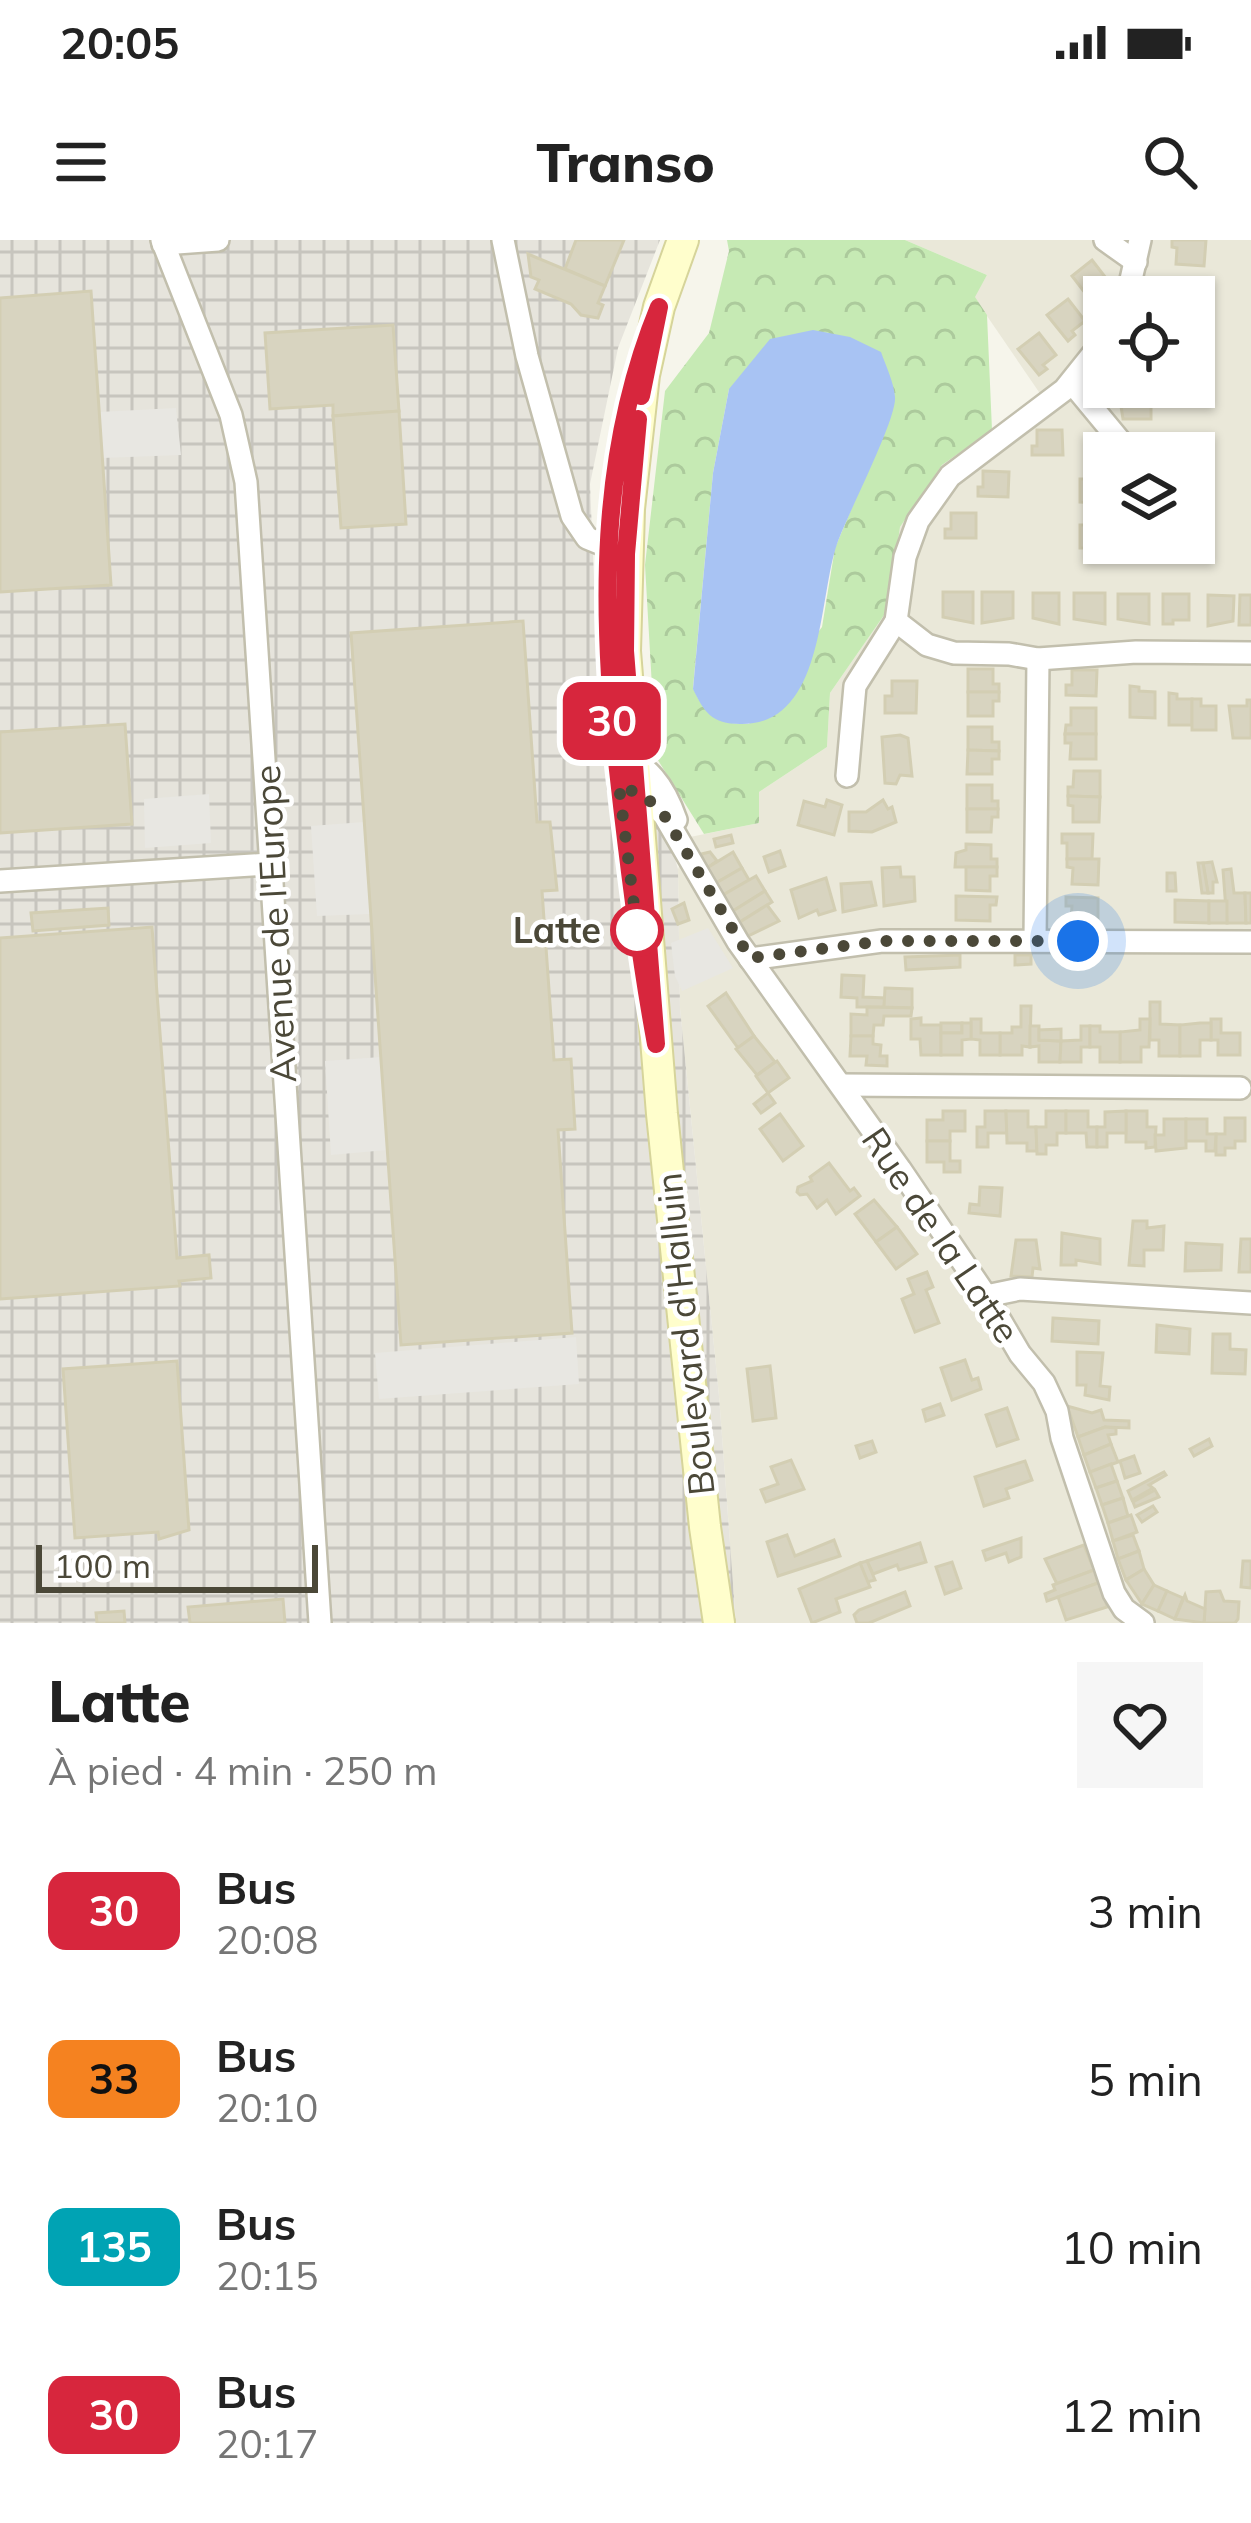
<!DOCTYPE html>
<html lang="fr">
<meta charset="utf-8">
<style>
body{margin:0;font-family:Mulish,sans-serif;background:#f6f6f6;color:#222;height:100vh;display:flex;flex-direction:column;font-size:45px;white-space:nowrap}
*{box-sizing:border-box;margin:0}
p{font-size:39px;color:#767676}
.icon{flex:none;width:66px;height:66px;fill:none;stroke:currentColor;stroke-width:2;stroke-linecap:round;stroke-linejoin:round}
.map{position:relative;height:1383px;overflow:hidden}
.side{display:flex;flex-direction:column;background:#fff;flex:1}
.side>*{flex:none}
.badge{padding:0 24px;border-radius:18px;font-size:42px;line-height:78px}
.controls{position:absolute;left:1083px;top:36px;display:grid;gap:24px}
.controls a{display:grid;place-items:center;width:132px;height:132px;border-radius:0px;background:#fff;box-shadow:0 3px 9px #0004;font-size:60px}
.scale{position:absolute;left:36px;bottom:30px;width:282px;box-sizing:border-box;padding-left:12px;border:6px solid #4b4838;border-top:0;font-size:33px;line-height:42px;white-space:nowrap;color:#4b4838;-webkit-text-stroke:9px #fff;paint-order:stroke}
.you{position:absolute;width:60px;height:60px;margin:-30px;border:9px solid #fff;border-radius:50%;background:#1a73e8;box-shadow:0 0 0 18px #1a73e833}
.map>.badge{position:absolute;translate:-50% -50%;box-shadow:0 0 0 6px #fff}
.round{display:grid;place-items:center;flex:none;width:126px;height:126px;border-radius:0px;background:#f6f6f6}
.summary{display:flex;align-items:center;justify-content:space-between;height:204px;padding:0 48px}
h1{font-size:57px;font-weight:800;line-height:90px}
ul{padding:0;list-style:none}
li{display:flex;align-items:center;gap:36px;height:168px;padding:0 48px}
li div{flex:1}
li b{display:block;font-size:45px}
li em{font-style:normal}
li .badge{min-width:132px;font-weight:700;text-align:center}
.status{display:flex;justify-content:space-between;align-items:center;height:84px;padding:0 60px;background:#fff;direction:ltr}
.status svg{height:33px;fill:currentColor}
header{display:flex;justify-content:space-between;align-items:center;height:156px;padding:0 48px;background:#fff;font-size:54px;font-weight:800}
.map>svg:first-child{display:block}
.residential{fill:#eae8d9;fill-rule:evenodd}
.industrial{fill:url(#industrial-grid)}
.forest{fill:url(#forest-crowns);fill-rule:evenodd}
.parking{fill:#e8e7e2}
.water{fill:#a8c3f3}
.building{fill:#d8d4c0;stroke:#d3ceb3;stroke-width:3}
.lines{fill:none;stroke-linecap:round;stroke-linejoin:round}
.minor-casing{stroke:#c2bfad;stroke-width:26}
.secondary-casing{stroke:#d6d49a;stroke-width:34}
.minor{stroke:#fff;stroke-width:21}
.secondary{stroke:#fffecc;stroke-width:30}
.line-casing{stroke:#fff;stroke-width:27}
.line{stroke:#d7263d;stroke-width:18}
.walk{stroke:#4b4838;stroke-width:12;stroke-dasharray:0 21.6}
.stop-dot{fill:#fff;stroke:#d7263d;stroke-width:6}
.labels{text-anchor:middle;stroke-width:9;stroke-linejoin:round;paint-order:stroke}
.street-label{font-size:36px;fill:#4b4838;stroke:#fff}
.stop-label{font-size:36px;font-weight:bold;fill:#4b4838;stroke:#fff;text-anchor:end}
</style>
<div class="status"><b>20:05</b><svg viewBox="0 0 49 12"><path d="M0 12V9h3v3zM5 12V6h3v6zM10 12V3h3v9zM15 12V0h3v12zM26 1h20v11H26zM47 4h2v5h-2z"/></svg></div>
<header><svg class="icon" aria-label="menu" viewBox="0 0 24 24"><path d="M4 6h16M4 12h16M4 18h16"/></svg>Transo<svg class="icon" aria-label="search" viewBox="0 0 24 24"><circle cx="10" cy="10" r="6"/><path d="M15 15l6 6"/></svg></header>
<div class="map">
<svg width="1251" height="1383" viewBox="0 0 1251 1383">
<defs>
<pattern id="industrial-grid" width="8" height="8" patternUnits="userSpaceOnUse" patternTransform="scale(3)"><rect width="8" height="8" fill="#e6e4dc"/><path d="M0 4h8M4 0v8" fill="none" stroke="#c7c5be"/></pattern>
<pattern id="forest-crowns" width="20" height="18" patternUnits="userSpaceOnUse" patternTransform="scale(3)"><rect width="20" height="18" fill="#c6eab4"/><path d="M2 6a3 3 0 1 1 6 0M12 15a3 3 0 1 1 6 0" fill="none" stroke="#acca9c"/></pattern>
</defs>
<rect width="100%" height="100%" fill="#f6f5eb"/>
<path class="residential" d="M905,0H1251V1383H736L719,1156L680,768L678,629L690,597L759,583V552L827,507L830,453L889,368L900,287L942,225L1041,155L974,57L987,35ZM1104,57H1194V147H1104ZM1104,213H1194V303H1104Z"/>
<polygon class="industrial" points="0,0 660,0 618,108 590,244 594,338 678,629 680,768 719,1156 736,1383 0,1383"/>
<path class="forest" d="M727,0H905L987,35L975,57L987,75L992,190L942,225L900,287L889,368L830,453L827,507L759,552V583L704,594L656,517L645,325L665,151L709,93L729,11ZM729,149L881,198L835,308L822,387L749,484C717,484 707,478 693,448L713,233Z"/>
<g class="parking">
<polygon points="176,168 181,215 102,218 99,172"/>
<polygon points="209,554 211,603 145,608 144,559"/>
<polygon points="364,582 371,674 317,676 311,586"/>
<polygon points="708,688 733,728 682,751 675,736 671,703"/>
<polygon points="381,817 387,910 331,915 325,821"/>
<polygon points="576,1097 579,1144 379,1159 375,1113"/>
</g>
<path class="water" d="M813,90L850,97L881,112C886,126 894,143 895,157C897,179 847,275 837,304C818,359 825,486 740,484C712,484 704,472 693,449L713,233L729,149L770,99Z"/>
<g class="building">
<polygon points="576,0 624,0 605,46 565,29"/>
<polygon points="1172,0 1206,0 1204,26 1176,24 1177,8 1172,7"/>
<polygon points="528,14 605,46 598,63 603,65 598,78 581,75 571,64 535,49 539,40 531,37"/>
<polygon points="1092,20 1109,42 1096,52 1099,57 1092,62 1072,36"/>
<polygon points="1161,42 1180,42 1180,50 1194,51 1194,57 1161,57"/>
<polygon points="91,51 111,345 0,352 0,58"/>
<polygon points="1068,59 1085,81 1072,91 1075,95 1068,101 1047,75"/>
<polygon points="393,85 399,171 333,176 333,165 270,169 265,93"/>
<polygon points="1039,93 1056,115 1043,125 1047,129 1039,135 1018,109"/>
<polygon points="1118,147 1137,147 1137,152 1151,153 1151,179 1123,179"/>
<polygon points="399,171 406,284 341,288 333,176"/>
<polygon points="1037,190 1062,190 1063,215 1032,215 1032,206 1037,206"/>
<polygon points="1174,196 1207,196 1207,222 1194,222 1194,213 1179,213"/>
<polygon points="983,231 1009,232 1008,257 978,256 978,247 983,247"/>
<polygon points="1080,239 1104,239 1104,263 1080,262"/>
<polygon points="951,273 976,273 976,298 945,298 945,289 951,289"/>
<polygon points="1194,284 1197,284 1197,309 1172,309 1172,303 1194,303"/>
<polygon points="1080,285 1104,285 1105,308 1080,308"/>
<polygon points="943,352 973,352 973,383 943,377"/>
<polygon points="982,352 1013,352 1013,378 982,383"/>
<polygon points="1033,353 1059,353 1059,384 1033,378"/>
<polygon points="1074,353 1105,353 1105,384 1074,379"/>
<polygon points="1118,354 1149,354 1149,384 1118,379"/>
<polygon points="1163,354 1189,354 1189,380 1173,380 1173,384 1163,384"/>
<polygon points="1208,355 1234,356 1233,381 1208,386"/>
<polygon points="1240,355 1251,355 1251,385 1239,385"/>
<polygon points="523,381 537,582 550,582 557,650 542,651 554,820 571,819 575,889 558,890 572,1093 401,1105 351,393"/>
<polygon points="968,429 993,429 993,444 999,444 999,452 968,452"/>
<polygon points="1072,430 1097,430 1096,456 1066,455 1066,445 1072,445"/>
<polygon points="892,441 917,441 916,473 885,473 885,456 892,456"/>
<polygon points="1130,446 1139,447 1139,451 1155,452 1155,478 1130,477"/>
<polygon points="968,452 999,452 999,461 993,461 993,476 968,476"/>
<polygon points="1169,453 1177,454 1177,459 1192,459 1192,485 1169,485"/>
<polygon points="1192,459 1201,459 1201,466 1216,466 1216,490 1192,490"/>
<polygon points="1247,460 1251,460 1251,498 1233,498 1229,466 1247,466"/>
<polygon points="1071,468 1096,468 1096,494 1065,494 1066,485 1071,485"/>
<polygon points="125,484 132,584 0,593 0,492"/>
<polygon points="968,487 992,487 992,502 999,502 999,511 968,510"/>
<polygon points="1065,494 1096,494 1096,519 1070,519 1071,503 1065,503"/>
<polygon points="900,495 908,498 912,536 900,535 896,544 885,543 882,497"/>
<polygon points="968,510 999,511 999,519 992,519 992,534 967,534"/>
<polygon points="1074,531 1100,531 1100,557 1068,556 1068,547 1073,547"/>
<polygon points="967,545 992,545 992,561 998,561 998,569 967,569"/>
<polygon points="1068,556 1100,557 1099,582 1073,582 1073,566 1068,565"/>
<polygon points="827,560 842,565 834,595 798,585 804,561 825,567"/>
<polygon points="883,560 888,569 892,567 896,582 872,592 849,591 849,572 866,572"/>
<polygon points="967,569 998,569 998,577 992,577 991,592 967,592"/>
<polygon points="1062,594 1093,594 1092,619 1067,619 1067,603 1062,603"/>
<polygon points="731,595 733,603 716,607 714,599"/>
<polygon points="966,604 991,605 991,619 997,619 997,627 955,627 956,613 966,610"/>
<polygon points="780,611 785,626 769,632 764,617"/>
<polygon points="710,612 717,621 707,628 701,614"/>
<polygon points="733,612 742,628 716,643 707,628"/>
<polygon points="1067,619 1099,619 1098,645 1072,644 1073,628 1067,627"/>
<polygon points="1212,622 1217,642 1213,642 1213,653 1208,653 1203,623"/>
<polygon points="1198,623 1203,623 1208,653 1202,653"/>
<polygon points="900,627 901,637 914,637 915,661 884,666 882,628"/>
<polygon points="966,627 997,627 997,636 990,636 990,651 966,650"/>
<polygon points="742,628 749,640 723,655 716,643"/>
<polygon points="1231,629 1234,653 1245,653 1246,683 1227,683 1223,630"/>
<polygon points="1167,633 1175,633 1176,651 1167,651"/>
<polygon points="756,636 765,651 733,671 723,655"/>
<polygon points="826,638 835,670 819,675 817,670 799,678 791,650"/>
<polygon points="871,642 876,665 843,672 841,644"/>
<polygon points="765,651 772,662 740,682 733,671"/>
<polygon points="1245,653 1251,653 1251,683 1246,683"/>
<polygon points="956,656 997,657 996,665 990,665 990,681 956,680"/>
<polygon points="1066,657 1098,658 1098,682 1071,681 1072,666 1066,666"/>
<polygon points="1175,660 1209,661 1209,683 1175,682"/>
<rect x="1209" y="661" width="18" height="22"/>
<polygon points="684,663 689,680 678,684 672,669"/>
<polygon points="767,665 779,681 748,696 740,682"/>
<polygon points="108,668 109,685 33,691 31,673"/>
<polygon points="152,687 177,1018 209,1015 211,1038 179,1041 180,1046 0,1059 0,698"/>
<polygon points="960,715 960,727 906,730 905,717"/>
<polygon points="1015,715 1031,715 1031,724 1015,725"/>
<polygon points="842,735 864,736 863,757 885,758 884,767 857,767 857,758 841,757"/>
<polygon points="885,748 912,749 912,768 884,767"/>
<polygon points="726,753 754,796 738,808 708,766"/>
<polygon points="1150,762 1160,762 1160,784 1180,785 1180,816 1159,816 1159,800 1150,800"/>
<polygon points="1021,766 1031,766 1030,807 1022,806 1022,815 1000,815 1000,793 1012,793 1012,787 1021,787"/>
<polygon points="867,767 912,768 911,776 884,776 883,785 874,785 873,796 851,796 851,774 867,775"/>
<polygon points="921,778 921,785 941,785 941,815 921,815 920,799 911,799 911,779"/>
<polygon points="971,779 981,779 981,793 1000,793 1000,815 980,815 980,800 971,799"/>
<polygon points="1140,779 1150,779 1149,807 1141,807 1141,822 1120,822 1120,792 1140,790"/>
<polygon points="1211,779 1221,779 1221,793 1240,793 1240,815 1218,815 1218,800 1211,800"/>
<rect x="941" y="783" width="21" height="10"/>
<polygon points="962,783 971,783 971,799 962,800 962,815 941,815 941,793 962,793"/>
<polygon points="1200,783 1211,783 1211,800 1200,800 1200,816 1180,816 1180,785"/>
<polygon points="1030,786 1039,786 1039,800 1061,801 1060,822 1039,822 1039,806 1030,807"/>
<polygon points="1081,786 1090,786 1090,807 1081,807 1081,822 1060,822 1061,801 1081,800"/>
<polygon points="1090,786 1100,786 1100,792 1120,792 1120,822 1100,822 1100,807 1090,807"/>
<polygon points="1061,789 1061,801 1039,800 1039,790"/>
<polygon points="754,796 775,822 757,835 736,809"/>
<polygon points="851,796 873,796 873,804 881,805 880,816 887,816 887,826 866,825 867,816 850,816"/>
<polygon points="777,821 789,838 768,853 756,836"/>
<polygon points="768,853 775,863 761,873 754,864"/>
<polygon points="943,871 965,871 965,891 950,891 950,901 927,901 927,880 943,880"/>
<polygon points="985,871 1006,871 1007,893 988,893 988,907 977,907 977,887 985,887"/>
<polygon points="1006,871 1028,871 1028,887 1036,887 1037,911 1027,911 1027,903 1007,903"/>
<polygon points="1046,871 1066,871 1066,893 1057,893 1057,905 1046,905 1046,914 1037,914 1036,887 1046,887"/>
<polygon points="1066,871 1088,871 1088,887 1097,887 1097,907 1087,907 1086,893 1066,893"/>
<polygon points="1126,871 1147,871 1147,887 1156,887 1155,907 1146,908 1146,902 1126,902"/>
<polygon points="1126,871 1126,893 1107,893 1107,907 1097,907 1097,887 1105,887 1105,872"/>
<polygon points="780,874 803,906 783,921 760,889"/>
<polygon points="1225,878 1245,878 1245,901 1235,901 1235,908 1225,908 1225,915 1216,915 1216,894 1225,894"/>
<polygon points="1164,879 1186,879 1186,908 1156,911 1155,895 1164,895"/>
<polygon points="1186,879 1207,879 1207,894 1216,894 1215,911 1206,911 1206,901 1186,901"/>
<polygon points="927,901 950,901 950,921 960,921 960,932 944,932 944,922 927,922"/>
<polygon points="829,923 850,951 854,948 860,956 836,974 827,960 817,968 807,954 800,955 797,952 798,947 812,941 810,937"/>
<polygon points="980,947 1002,948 1000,976 969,973 970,964 979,965"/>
<polygon points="874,960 897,987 876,1002 855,974"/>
<polygon points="1133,981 1147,981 1147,988 1164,986 1163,1010 1144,1010 1144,1026 1129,1025"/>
<polygon points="897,987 917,1014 896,1029 876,1002"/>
<polygon points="1062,993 1100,999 1100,1024 1076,1020 1076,1025 1061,1025"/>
<polygon points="1241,999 1251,999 1251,1032 1239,1032"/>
<polygon points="1016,1000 1036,1000 1040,1029 1033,1028 1032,1037 1011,1036"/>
<polygon points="1186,1003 1222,1005 1221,1030 1185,1031"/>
<polygon points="927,1032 933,1047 926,1050 939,1083 915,1092 902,1059 914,1054 908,1039"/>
<polygon points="1053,1078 1099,1081 1098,1104 1052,1101"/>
<polygon points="1157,1085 1190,1089 1189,1114 1156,1112"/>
<polygon points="1213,1094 1230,1094 1230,1109 1246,1110 1245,1134 1212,1133"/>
<polygon points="1077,1112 1103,1113 1100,1146 1110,1147 1109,1160 1085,1155 1086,1145 1077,1145"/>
<polygon points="965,1120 972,1140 978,1138 981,1149 952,1160 941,1128"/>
<polygon points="177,1121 189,1290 159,1299 158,1292 75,1298 63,1129"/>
<polygon points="770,1126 776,1178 753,1181 747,1129"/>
<polygon points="940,1164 944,1175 926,1181 923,1170"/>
<polygon points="1067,1166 1092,1173 1101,1170 1104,1180 1129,1181 1129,1188 1105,1187 1078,1197"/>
<polygon points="1007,1168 1018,1199 997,1206 986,1175"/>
<polygon points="1105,1187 1116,1188 1116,1194 1108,1195 1111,1204 1084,1215 1078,1197"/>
<polygon points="1209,1199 1212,1206 1194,1216 1190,1209"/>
<polygon points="872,1201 876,1212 860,1218 856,1206"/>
<polygon points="1111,1204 1118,1222 1090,1232 1084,1215"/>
<polygon points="1134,1216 1140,1233 1125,1238 1120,1221"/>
<polygon points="791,1220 804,1249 766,1262 761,1250 778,1244 771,1227"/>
<polygon points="1025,1221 1032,1240 1006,1249 1009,1258 984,1266 975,1237"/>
<polygon points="1111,1224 1117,1241 1096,1248 1090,1232"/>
<polygon points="1164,1232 1166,1235 1149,1245 1153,1248 1132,1260 1128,1251"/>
<polygon points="1117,1241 1123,1258 1102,1265 1096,1248"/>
<polygon points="1155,1250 1159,1257 1135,1267 1133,1262"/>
<polygon points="1123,1258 1128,1276 1108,1283 1102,1265"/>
<polygon points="1153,1266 1157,1272 1142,1282 1137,1275"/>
<polygon points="1131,1275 1137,1292 1113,1301 1108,1283"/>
<polygon points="787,1295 795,1316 834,1300 840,1316 778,1336 767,1302"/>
<polygon points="1133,1295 1139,1311 1118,1319 1113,1301"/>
<polygon points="1021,1298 1021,1317 1009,1322 1006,1313 986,1320 983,1311"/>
<polygon points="920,1303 926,1322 899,1330 897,1325 873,1334 867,1321"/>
<polygon points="1084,1305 1094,1330 1057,1344 1045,1319"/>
<polygon points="1139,1311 1144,1329 1126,1340 1118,1319"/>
<polygon points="867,1321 875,1340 867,1342 860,1323"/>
<polygon points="1243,1321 1251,1321 1251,1348 1241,1347"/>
<polygon points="952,1322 961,1348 945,1354 936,1327"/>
<polygon points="860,1323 870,1347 836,1359 840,1372 812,1383 799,1349"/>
<polygon points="1144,1329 1154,1345 1142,1364 1126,1340"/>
<polygon points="1094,1330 1098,1343 1047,1361 1045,1354 1055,1350 1053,1345"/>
<polygon points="1101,1342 1107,1367 1066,1380 1058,1357"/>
<polygon points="1154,1345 1167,1351 1158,1371 1142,1364"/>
<polygon points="1167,1351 1183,1358 1175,1379 1158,1371"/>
<polygon points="1220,1351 1224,1361 1239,1362 1238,1379 1235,1383 1204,1383 1206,1352"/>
<polygon points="905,1352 910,1366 869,1383 857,1383 854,1375 859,1370"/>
<polygon points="1185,1355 1187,1361 1205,1369 1204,1383 1175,1379"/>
<polygon points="283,1359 285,1383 190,1383 188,1367"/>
<polygon points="124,1371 125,1383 97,1383 96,1373"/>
</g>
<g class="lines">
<defs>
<g id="minor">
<polyline points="162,0 231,175 246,242 320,1383"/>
<polyline points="503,0 527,116 572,276 587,298 626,314"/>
<polyline points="1105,0 1136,22"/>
<polyline points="163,4 218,0"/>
<polyline points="1127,57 1140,0"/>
<polyline points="1072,143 1130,213"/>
<polyline points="896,381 927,405 954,413 1009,414 1038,419 1136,412 1251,413"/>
<path d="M615,511C649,526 664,545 676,580"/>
<polyline points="847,536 855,446 896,381 905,317 918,281 950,236 1064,150 1104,100"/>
<polyline points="619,546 645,556 664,575 738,702 900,929 986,1056 1020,1114 1044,1143 1057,1171 1062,1198 1114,1353 1124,1369 1143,1383"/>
<polyline points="0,641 269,624"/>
<polyline points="1035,700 1038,419"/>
<polyline points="750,719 882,701 1251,702"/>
<polyline points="841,845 1240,848"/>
<polyline points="986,1056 1020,1049 1251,1063"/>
</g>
<polyline id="secondary" points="683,0 659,67 644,135 629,269 625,411 662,874 705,1287 719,1383"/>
</defs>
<use href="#minor" class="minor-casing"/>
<use href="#secondary" class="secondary-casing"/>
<use href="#minor" class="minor"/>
<use href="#secondary" class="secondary"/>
</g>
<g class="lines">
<defs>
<path id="line" d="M638,179L626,314L625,411L656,804C639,713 628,621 618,530C601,374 598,215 659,67L641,156"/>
</defs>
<use href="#line" class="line-casing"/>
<use href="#line" class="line"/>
<polyline class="walk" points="637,690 638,697 619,546 645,556 664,575 750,718 882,701 1078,701"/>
</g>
<circle class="stop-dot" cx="637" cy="690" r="24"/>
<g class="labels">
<g class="street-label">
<text transform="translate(275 684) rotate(-93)" y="13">Avenue de l'Europe</text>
<text transform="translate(941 995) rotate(56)" y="13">Rue de la Latte</text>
<text transform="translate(685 1094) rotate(-96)" y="13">Boulevard d'Halluin</text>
</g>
<g class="stop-label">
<text x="601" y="703">Latte</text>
</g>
</g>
</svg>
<div class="controls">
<a><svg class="icon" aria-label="locate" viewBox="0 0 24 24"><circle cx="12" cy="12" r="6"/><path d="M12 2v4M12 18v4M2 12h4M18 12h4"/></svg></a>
<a><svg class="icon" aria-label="layers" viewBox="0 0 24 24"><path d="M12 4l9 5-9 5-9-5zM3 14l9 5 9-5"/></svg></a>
</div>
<div class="scale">100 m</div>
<div class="you" style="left:1078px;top:701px"></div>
<b class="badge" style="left:612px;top:481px;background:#d7263d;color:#fff">30</b>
</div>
<section class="side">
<div class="summary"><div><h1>Latte</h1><p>À pied · 4 min · 250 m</p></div><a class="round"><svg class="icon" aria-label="heart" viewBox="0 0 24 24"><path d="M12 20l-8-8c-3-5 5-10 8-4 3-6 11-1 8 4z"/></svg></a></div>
<ul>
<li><span class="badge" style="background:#d7263d;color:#fff">30</span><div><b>Bus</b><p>20:08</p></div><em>3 min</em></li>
<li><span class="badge" style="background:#f58220;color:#111">33</span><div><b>Bus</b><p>20:10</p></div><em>5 min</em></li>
<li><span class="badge" style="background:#00a3b4;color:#fff">135</span><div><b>Bus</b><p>20:15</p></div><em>10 min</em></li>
<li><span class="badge" style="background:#d7263d;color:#fff">30</span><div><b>Bus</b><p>20:17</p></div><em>12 min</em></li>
</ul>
</section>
